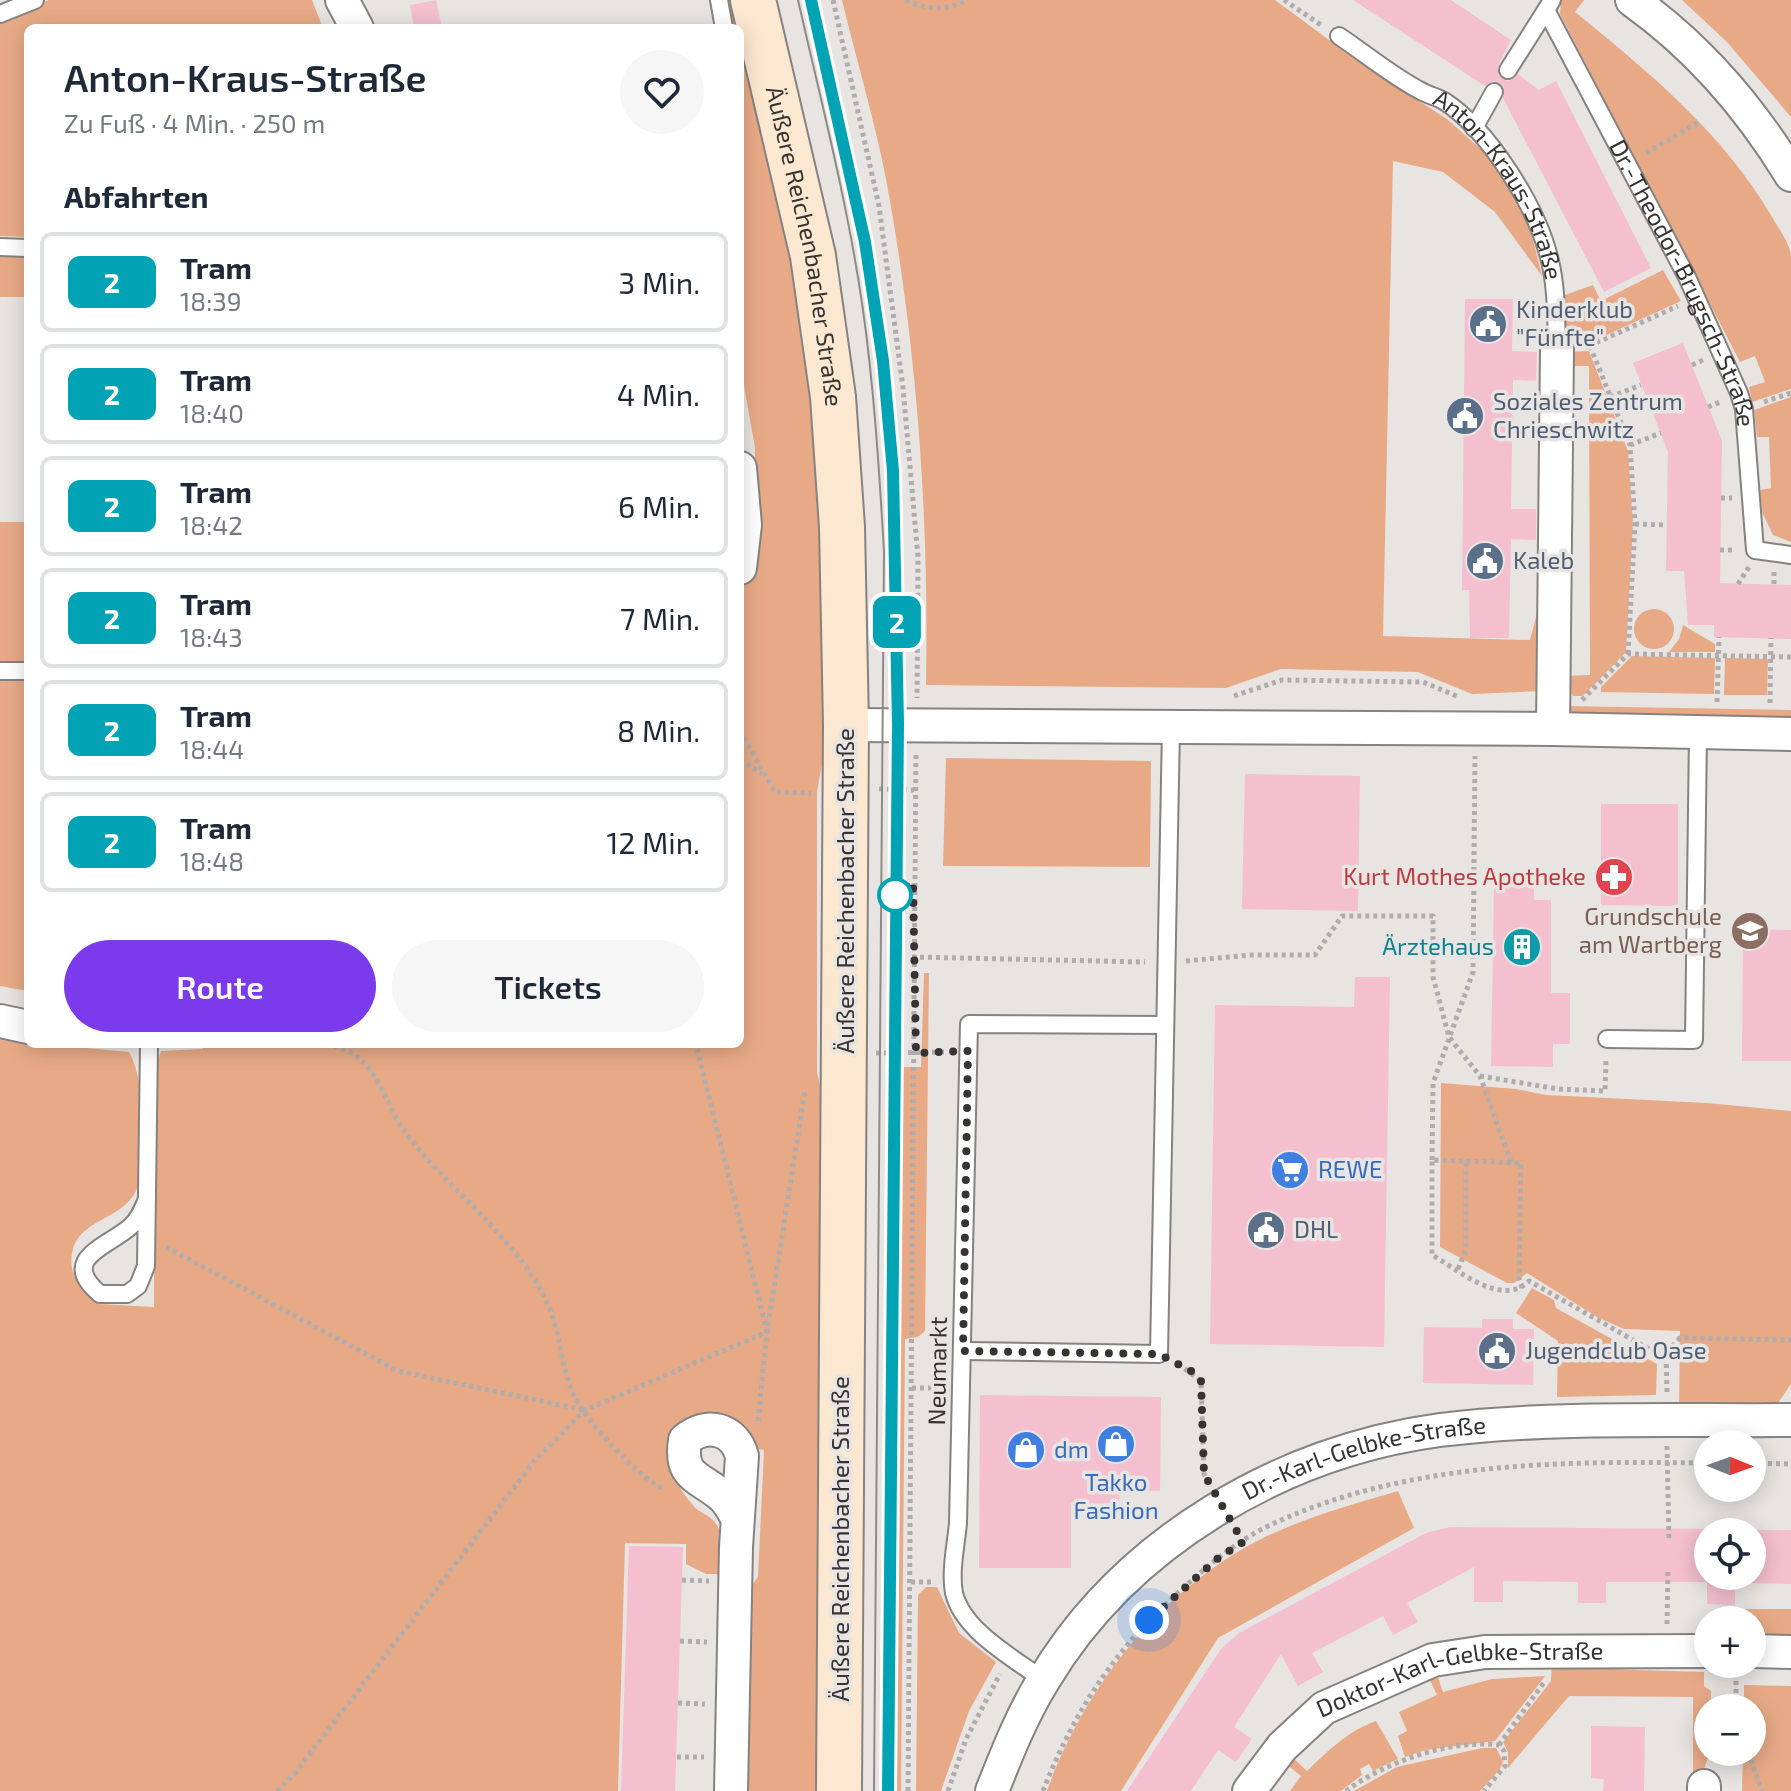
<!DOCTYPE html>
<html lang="de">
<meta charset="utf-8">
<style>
body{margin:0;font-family:"Exo 2",sans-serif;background:#f6f6f7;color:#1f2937;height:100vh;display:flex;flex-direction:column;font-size:30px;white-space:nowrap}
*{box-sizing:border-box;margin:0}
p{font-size:26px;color:#747a83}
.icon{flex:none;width:44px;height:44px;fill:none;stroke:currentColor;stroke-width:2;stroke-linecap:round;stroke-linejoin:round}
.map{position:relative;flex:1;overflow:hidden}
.panel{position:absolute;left:24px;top:24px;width:720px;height:1024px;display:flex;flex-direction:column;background:#fff;border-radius:12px;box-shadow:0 4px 20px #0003}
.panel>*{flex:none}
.badge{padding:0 16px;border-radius:12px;font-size:28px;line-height:52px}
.needle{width:52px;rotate:91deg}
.controls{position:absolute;left:1694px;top:1430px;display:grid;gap:16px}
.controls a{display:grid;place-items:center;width:72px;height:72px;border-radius:50%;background:#fff;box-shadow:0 4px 20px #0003;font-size:40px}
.you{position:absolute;width:40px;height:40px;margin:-20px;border:6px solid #fff;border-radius:50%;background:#1a73e8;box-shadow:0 0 0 12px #1a73e833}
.map>.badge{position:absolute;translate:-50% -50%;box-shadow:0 0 0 4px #fff}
h2{padding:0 40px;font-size:30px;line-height:72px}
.round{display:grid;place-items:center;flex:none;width:84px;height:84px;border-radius:42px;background:#f6f6f7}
.headline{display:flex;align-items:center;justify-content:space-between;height:136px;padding:0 40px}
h1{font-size:38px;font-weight:600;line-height:60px}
.button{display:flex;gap:16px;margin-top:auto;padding:16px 40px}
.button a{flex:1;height:92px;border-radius:48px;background:#7c3aed;color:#fff;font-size:32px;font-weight:600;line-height:92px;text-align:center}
.button a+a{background:#f6f6f7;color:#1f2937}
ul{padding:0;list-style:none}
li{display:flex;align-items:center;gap:24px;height:100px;margin:0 16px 12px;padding:0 24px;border:4px solid #e0e1e3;border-radius:12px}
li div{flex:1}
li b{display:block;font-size:30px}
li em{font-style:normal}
li .badge{min-width:88px;font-weight:700;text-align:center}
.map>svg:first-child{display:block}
.green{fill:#e8aa86}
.building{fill:#f4bfcf}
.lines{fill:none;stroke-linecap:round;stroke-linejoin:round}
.lane-casing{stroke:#85827f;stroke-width:20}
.street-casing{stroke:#85827f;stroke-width:36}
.secondary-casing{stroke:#85827f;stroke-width:48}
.path{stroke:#b0acab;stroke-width:5;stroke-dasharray:4 4;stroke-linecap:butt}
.lane{stroke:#fff;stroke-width:16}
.street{stroke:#fff;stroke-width:32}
.secondary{stroke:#fce8d0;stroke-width:44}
.tram{stroke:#8d8a88;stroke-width:2}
.line-casing{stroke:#fff;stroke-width:18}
.line{stroke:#00a3b4;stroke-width:12}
.walk{stroke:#363433;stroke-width:8;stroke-dasharray:0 14.4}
.stop-dot{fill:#fff;stroke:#00a3b4;stroke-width:4}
.labels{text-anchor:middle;stroke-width:7;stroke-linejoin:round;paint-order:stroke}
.street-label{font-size:24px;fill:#363433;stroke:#e8e4e2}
.service-label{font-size:24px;fill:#4e5e75;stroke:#e8e4e2;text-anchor:start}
.health-label{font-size:24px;fill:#be3a42;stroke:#e8e4e2;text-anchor:end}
.education-label{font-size:24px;fill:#785e54;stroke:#e8e4e2;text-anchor:end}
.culture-label{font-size:24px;fill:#0d838f;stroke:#e8e4e2;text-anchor:end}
.shop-label{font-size:24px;fill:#366cbe;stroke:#e8e4e2;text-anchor:start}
</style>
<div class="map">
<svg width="1791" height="1791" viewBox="0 0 1791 1791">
<rect width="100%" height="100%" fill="#e8e4e2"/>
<g class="green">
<polygon points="49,0 312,0 323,28 28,28 28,237 0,236 0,18"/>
<path d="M724,0H742L757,66L825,442L828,731L817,792V1072L823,1100L821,1791H741L750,1588L758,1577L764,1450L673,1437C667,1464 674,1484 693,1505C698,1512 707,1514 713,1520C726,1534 724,1556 724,1574H706L686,1564V1544L625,1543L618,1791H0V1040L129,1052C145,1078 150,1164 136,1191C122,1220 78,1219 72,1253C68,1278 83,1288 99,1304L154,1307L155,1071L161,1051L203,1049L204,1044H740V593L754,559L755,448L740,363V28H729Z"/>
<path d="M842,0H1275L1363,65L1447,119L1494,161L1526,211L1542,276L1495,212L1443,172L1393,161L1383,636L1530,640L1540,602L1542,691L1472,694L1418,672L1281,669L1226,688L926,685C929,524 918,361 890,201C879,134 858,67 842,0Z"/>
<path d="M1561,0H1584L1575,12C1649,72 1724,134 1772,217C1779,229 1789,242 1791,255C1791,299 1791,346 1791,389L1752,402L1749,387L1765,382L1755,356L1740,362L1560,14Z"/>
<polygon points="1682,0 1791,0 1791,117 1727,42"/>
<rect x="0" y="253" width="28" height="44"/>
<polygon points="1663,270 1681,301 1591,342 1565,345 1562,296 1593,285 1601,301"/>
<polygon points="1589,351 1628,451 1633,524 1626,652 1583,696 1573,696 1562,676 1590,675 1589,366 1564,366 1564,352"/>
<polygon points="1791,397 1791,542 1773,535 1762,512 1760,490 1771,488 1769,437 1757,437 1754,410"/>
<polygon points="0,522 28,522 28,991 0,986"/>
<circle cx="1654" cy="629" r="20"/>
<polygon points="1683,625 1715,644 1715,652 1669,652 1679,639"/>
<polygon points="1632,656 1715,658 1714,694 1601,692 1601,687"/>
<polygon points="1725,658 1768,659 1767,695 1724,695"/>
<polygon points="1564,706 1791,710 1791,719 1568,717"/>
<polygon points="946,758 1151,761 1150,867 943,866"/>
<polygon points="924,973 929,973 925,1331 918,1337 905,1339 901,1791 892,1791 899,1067 921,1067"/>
<polygon points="1441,1083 1516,1089 1546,1095 1707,1103 1791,1111 1791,1384 1778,1403 1760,1408 1679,1408 1680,1331 1624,1329 1597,1317 1527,1273 1514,1283 1507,1283 1440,1247"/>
<polygon points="1532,1288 1554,1300 1556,1308 1657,1364 1656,1395 1557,1397 1558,1341 1516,1313"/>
<path d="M1398,1491L1414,1528L1218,1638L1121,1791H1047C1085,1686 1163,1587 1265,1537C1307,1517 1353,1504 1398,1491Z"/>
<polygon points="926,1587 937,1587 959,1633 996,1662 969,1711 941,1791 916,1791 918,1595"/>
<polygon points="1739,1609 1791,1609 1791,1639 1752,1638 1752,1620 1739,1620"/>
<polygon points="1552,1656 1571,1668 1704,1672 1704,1686 1711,1691 1710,1752 1703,1772 1693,1780 1693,1697 1569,1696 1508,1768 1508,1752 1503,1742 1551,1681"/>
<polygon points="1435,1669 1443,1692 1492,1679 1545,1676 1495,1741 1425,1750 1405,1757 1398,1736 1407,1731 1399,1712 1437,1695 1426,1672"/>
<polygon points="1744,1685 1791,1686 1791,1791 1742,1791 1743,1752 1752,1752 1752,1708 1744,1708"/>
<path d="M1376,1721L1398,1759L1373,1771L1369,1764L1360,1769L1362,1775L1341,1791H1290L1301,1776L1285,1763L1291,1756L1307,1771C1329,1750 1348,1731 1376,1721Z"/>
<polygon points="1482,1748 1496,1748 1503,1761 1500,1769 1480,1791 1354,1791 1397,1767"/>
</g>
<g class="building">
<polygon points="436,0 442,28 414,28 410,5"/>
<polygon points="1353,0 1451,0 1511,40 1498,65 1499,76 1508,81 1518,74 1539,90 1556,81 1651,268 1604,292 1503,98 1503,86 1493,81 1485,86"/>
<polygon points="1465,299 1513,299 1512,351 1537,352 1536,381 1513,380 1511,509 1536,509 1536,540 1511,539 1509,638 1470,638 1469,590 1462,590"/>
<polygon points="1683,343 1722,441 1720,583 1791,585 1791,639 1714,637 1714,625 1688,625 1684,571 1666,571 1668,452 1633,363"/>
<polygon points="1245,774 1360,776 1358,911 1242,909"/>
<polygon points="1601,804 1678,804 1678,906 1601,905"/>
<polygon points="1494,887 1534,887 1534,900 1551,900 1551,993 1570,993 1570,1044 1553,1044 1553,1067 1491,1066"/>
<polygon points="1743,929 1791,930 1791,1061 1742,1061"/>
<polygon points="1355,977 1390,977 1384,1347 1210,1344 1215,1005 1354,1007"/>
<polygon points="1482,1319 1513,1319 1513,1329 1534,1329 1533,1385 1423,1383 1424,1327 1482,1328"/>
<polygon points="980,1395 1161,1397 1160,1491 1120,1490 1119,1504 1071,1503 1071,1568 979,1568"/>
<polygon points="1450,1527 1708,1529 1708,1576 1735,1576 1735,1605 1707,1604 1707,1582 1606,1582 1606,1603 1578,1603 1578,1582 1503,1581 1503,1602 1474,1602 1474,1567 1407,1603 1418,1622 1393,1635 1383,1616 1312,1653 1323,1672 1298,1686 1281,1654 1234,1727 1252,1739 1236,1762 1218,1750 1191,1791 1127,1791 1221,1649 1239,1633 1426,1533"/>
<polygon points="1752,1530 1791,1530 1791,1584 1752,1583"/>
<polygon points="629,1546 683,1547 675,1791 621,1791"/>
<polygon points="1591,1726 1645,1727 1644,1791 1603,1791 1604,1779 1591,1778"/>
</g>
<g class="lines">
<defs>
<g id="lane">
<polyline points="719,0 724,28"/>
<path id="s1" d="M1552,0L1546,10L1687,277L1739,393L1744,409L1755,550L1791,555"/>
<polyline points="0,14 35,0"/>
<path id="s2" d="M1339,36C1366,54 1392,76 1421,91C1428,95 1437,97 1444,101C1489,130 1536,206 1549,257C1557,287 1556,319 1557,349"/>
<polyline points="1508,70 1546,10"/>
<polyline points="1474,128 1494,92"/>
<polyline points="0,247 28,248"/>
<polyline points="0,671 28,671"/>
<polyline points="1607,1039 1694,1040 1698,733"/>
<path d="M147,1199C143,1209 139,1219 131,1226C110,1246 57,1258 100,1294H127L138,1286L146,1266L149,1044"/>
<polyline points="963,1351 1159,1354 1171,728"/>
<path d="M1043,1680C1014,1658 963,1631 954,1593C950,1571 956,1545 958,1523L969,1024L1165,1025"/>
</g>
<g id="street">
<polyline points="342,0 357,28"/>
<path d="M1632,0C1698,47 1749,106 1791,175"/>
<polyline points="740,468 745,525 740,568"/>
<polyline points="846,725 1553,729 1791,734"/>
<polyline points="1553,729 1557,349"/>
<polyline points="0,1021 28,1027"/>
<polyline points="1752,1651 1791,1652"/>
<path d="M731,1791L736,1547L742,1456C735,1429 707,1421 685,1440C679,1478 699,1476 722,1496C728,1501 733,1510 737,1518"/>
<path id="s3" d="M992,1791C1007,1753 1022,1715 1043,1681C1126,1542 1282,1451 1440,1430C1555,1416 1675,1421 1791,1420"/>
<path id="s4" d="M1249,1791L1282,1747L1324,1708L1433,1660L1485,1652L1708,1651"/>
<polyline points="1704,1791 1704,1786"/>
</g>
<g id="secondary">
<path id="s5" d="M753,0L813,256L833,397L842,527L846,725L839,1791"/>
</g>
</defs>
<use href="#lane" class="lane-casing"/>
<use href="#street" class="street-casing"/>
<use href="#secondary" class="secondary-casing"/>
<g class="path">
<polyline points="833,0 879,206 903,388 918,557 917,698"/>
<path d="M906,0C927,10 946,11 967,0"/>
<polyline points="1284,0 1321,25"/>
<polyline points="1646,153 1699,122"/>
<polyline points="1589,346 1678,306"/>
<polyline points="1590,346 1630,445 1635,524 1628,654"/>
<polyline points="1692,365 1703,360"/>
<polyline points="1610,397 1641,385"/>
<polyline points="1764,402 1791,393"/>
<polyline points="1708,407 1720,402"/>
<polyline points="1630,445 1661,433"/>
<polyline points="1721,498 1732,498"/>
<polyline points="1635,524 1667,525"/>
<polyline points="1720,550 1734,550"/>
<polyline points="1738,584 1749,567"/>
<polyline points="1774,584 1774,571"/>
<polyline points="1234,696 1282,680 1423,682 1459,697"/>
<polyline points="1582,700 1628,654 1791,657"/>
<polyline points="1717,702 1719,637"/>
<polyline points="1770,703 1771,638"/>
<polyline points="740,731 775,792 811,793"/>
<polyline points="740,759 762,774"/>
<polyline points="879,789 914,790"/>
<polyline points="912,957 1145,962"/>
<polyline points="1186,961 1250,955 1315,955 1342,916 1433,916 1433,977 1449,1037 1480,1076 1511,1162"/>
<path d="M270,1044C294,1045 325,1041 348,1051C377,1064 386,1105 403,1129C446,1189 520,1239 549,1307C561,1335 561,1366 573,1394C582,1417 641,1480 664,1489"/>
<polyline points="876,1053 946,1052"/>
<polyline points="1480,1076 1558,1089 1605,1091 1606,1058"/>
<polyline points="1432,1160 1433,1083 1473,972 1475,756"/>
<polyline points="166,1247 398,1371 584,1410"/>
<polyline points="1458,1269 1466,1250 1466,1161"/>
<path d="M1522,1288L1519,1278L1521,1163L1432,1160V1255C1459,1270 1501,1308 1529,1281L1649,1349L1666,1353"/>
<polyline points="1178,1364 1201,1381 1204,1474 1208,1481"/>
<polyline points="912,1388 941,1388"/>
<polyline points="1667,1392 1666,1353 1680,1338 1791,1340"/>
<polyline points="758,1421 767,1332 805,1090"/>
<polyline points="1667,1446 1669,1542"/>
<polyline points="1752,1463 1791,1464"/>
<polyline points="682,1580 709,1581"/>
<polyline points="911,1582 934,1582"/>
<polyline points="1667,1624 1668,1569"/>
<polyline points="680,1641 707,1642"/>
<polyline points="1736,1673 1736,1708"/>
<polyline points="678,1703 705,1704"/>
<polyline points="1499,1745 1545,1681"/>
<polyline points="1748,1752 1762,1791"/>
<polyline points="677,1757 704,1757"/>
<polyline points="1722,1763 1731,1752"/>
<polyline points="277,1791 295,1773 536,1459 585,1410 767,1332 696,1044"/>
<polyline points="908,1791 916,752"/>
<polyline points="948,1791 966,1739 1000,1674"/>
<path d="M1043,1791C1071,1719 1109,1658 1165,1605C1196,1576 1228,1546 1266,1527C1404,1461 1559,1461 1708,1463"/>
<path d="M1346,1791C1385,1762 1450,1739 1499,1745L1504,1751L1505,1766L1484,1791"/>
</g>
<use href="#lane" class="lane"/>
<use href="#street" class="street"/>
<use href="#secondary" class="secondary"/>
<g class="tram">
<path d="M798,0C821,101 847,201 862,303C874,385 879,468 884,551L874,1791"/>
<polyline points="811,0 860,213 875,301 893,471 898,724 888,1791"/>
</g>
</g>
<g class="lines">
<defs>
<polyline id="line" points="811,0 865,242 883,361 893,471 898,724 888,1791"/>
</defs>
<use href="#line" class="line-casing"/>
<use href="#line" class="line"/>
<polyline class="walk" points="895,895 913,882 916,1053 968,1051 963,1351 1159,1354 1191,1371 1201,1381 1204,1474 1243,1542 1217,1559 1149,1620"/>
</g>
<defs>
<symbol id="civic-disc" viewBox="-11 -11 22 22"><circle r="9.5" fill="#5c6f8a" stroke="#e8e4e2"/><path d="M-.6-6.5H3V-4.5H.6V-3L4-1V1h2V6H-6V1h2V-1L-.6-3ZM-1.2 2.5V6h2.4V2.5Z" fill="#fff"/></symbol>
<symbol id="pharmacy-disc" viewBox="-11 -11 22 22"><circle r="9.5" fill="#e0444e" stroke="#e8e4e2"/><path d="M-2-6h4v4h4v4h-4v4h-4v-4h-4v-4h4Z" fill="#fff"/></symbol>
<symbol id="school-disc" viewBox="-11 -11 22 22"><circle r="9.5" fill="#8d6e63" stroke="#e8e4e2"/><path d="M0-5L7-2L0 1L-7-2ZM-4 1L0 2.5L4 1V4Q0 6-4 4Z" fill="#fff"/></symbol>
<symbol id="building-disc" viewBox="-11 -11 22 22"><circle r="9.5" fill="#0f9aa8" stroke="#e8e4e2"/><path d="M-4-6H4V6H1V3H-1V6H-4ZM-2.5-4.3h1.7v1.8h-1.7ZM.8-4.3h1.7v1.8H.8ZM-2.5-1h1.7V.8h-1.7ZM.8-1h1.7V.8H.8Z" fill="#fff"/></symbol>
<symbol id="supermarket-disc" viewBox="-11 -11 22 22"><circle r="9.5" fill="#3f7fe0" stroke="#e8e4e2"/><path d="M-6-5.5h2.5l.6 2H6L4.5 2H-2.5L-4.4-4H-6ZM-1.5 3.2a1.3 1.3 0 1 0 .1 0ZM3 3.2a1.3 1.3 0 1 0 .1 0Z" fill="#fff"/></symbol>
<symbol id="shop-disc" viewBox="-11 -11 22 22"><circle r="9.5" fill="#3f7fe0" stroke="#e8e4e2"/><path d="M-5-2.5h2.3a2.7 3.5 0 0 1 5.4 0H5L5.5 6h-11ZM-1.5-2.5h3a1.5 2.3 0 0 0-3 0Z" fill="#fff"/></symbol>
</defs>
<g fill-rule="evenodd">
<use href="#civic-disc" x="1466" y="302" width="44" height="44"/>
<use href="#civic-disc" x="1443" y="394" width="44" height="44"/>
<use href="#civic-disc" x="1463" y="539" width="44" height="44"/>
<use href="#pharmacy-disc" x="1592" y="855" width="44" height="44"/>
<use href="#school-disc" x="1728" y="909" width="44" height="44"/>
<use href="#building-disc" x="1500" y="925" width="44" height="44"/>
<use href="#supermarket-disc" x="1268" y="1148" width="44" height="44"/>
<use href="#civic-disc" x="1244" y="1208" width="44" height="44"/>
<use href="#civic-disc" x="1475" y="1329" width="44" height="44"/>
<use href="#shop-disc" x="1094" y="1422" width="44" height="44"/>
<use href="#shop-disc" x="1004" y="1428" width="44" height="44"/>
</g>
<circle class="stop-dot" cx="895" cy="895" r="16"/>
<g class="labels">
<g class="street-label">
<text dy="8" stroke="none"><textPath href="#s2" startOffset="226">Anton-Kraus-Straße</textPath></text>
<text dy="8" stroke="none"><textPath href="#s5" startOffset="252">Äußere Reichenbacher Straße</textPath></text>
<text dy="8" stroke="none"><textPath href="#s1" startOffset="318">Dr.-Theodor-Brugsch-Straße</textPath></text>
<text transform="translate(846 891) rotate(-90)" y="8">Äußere Reichenbacher Straße</text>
<text transform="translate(938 1371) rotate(-89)" y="8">Neumarkt</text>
<text dy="8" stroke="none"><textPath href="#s3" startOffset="526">Dr.-Karl-Gelbke-Straße</textPath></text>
<text transform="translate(841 1539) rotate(-90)" y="8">Äußere Reichenbacher Straße</text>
<text dy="8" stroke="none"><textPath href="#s4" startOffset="254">Doktor-Karl-Gelbke-Straße</textPath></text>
</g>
<g class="service-label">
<text x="1516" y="318">Kinderklub<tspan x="1516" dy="28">"Fünfte"</tspan></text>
<text x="1493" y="410">Soziales Zentrum<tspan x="1493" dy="28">Chrieschwitz</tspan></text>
<text x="1513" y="569">Kaleb</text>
<text x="1294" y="1238">DHL</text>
<text x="1525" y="1359">Jugendclub Oase</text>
</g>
<g class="health-label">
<text x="1586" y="885">Kurt Mothes Apotheke</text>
</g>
<g class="education-label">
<text x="1722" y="925">Grundschule<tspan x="1722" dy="28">am Wartberg</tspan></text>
</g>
<g class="culture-label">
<text x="1494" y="955">Ärztehaus</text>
</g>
<g class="shop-label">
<text x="1318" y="1178">REWE</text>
<text x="1054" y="1458">dm</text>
<text x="1116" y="1491" text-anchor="middle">Takko<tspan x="1116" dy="28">Fashion</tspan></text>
</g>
</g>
</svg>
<div class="controls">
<a><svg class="needle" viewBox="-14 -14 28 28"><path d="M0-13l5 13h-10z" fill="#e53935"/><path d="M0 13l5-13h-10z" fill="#747a83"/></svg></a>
<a><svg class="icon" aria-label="locate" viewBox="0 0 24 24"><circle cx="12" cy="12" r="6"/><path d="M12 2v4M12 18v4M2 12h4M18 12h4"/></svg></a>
<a>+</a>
<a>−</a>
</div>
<div class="you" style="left:1149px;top:1620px"></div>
<b class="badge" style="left:897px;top:622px;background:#00a3b4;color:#fff">2</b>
<section class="panel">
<div class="headline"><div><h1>Anton-Kraus-Straße</h1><p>Zu Fuß · 4 Min. · 250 m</p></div><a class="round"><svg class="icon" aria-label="heart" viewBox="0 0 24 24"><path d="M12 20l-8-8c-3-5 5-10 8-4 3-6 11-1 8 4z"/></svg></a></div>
<h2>Abfahrten</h2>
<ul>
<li><span class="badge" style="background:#00a3b4;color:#fff">2</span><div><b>Tram</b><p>18:39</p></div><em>3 Min.</em></li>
<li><span class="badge" style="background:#00a3b4;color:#fff">2</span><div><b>Tram</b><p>18:40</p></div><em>4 Min.</em></li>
<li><span class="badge" style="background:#00a3b4;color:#fff">2</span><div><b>Tram</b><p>18:42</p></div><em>6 Min.</em></li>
<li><span class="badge" style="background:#00a3b4;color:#fff">2</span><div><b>Tram</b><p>18:43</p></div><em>7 Min.</em></li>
<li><span class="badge" style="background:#00a3b4;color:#fff">2</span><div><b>Tram</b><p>18:44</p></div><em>8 Min.</em></li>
<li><span class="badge" style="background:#00a3b4;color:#fff">2</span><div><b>Tram</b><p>18:48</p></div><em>12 Min.</em></li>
</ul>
<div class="button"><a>Route</a><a>Tickets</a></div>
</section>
</div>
